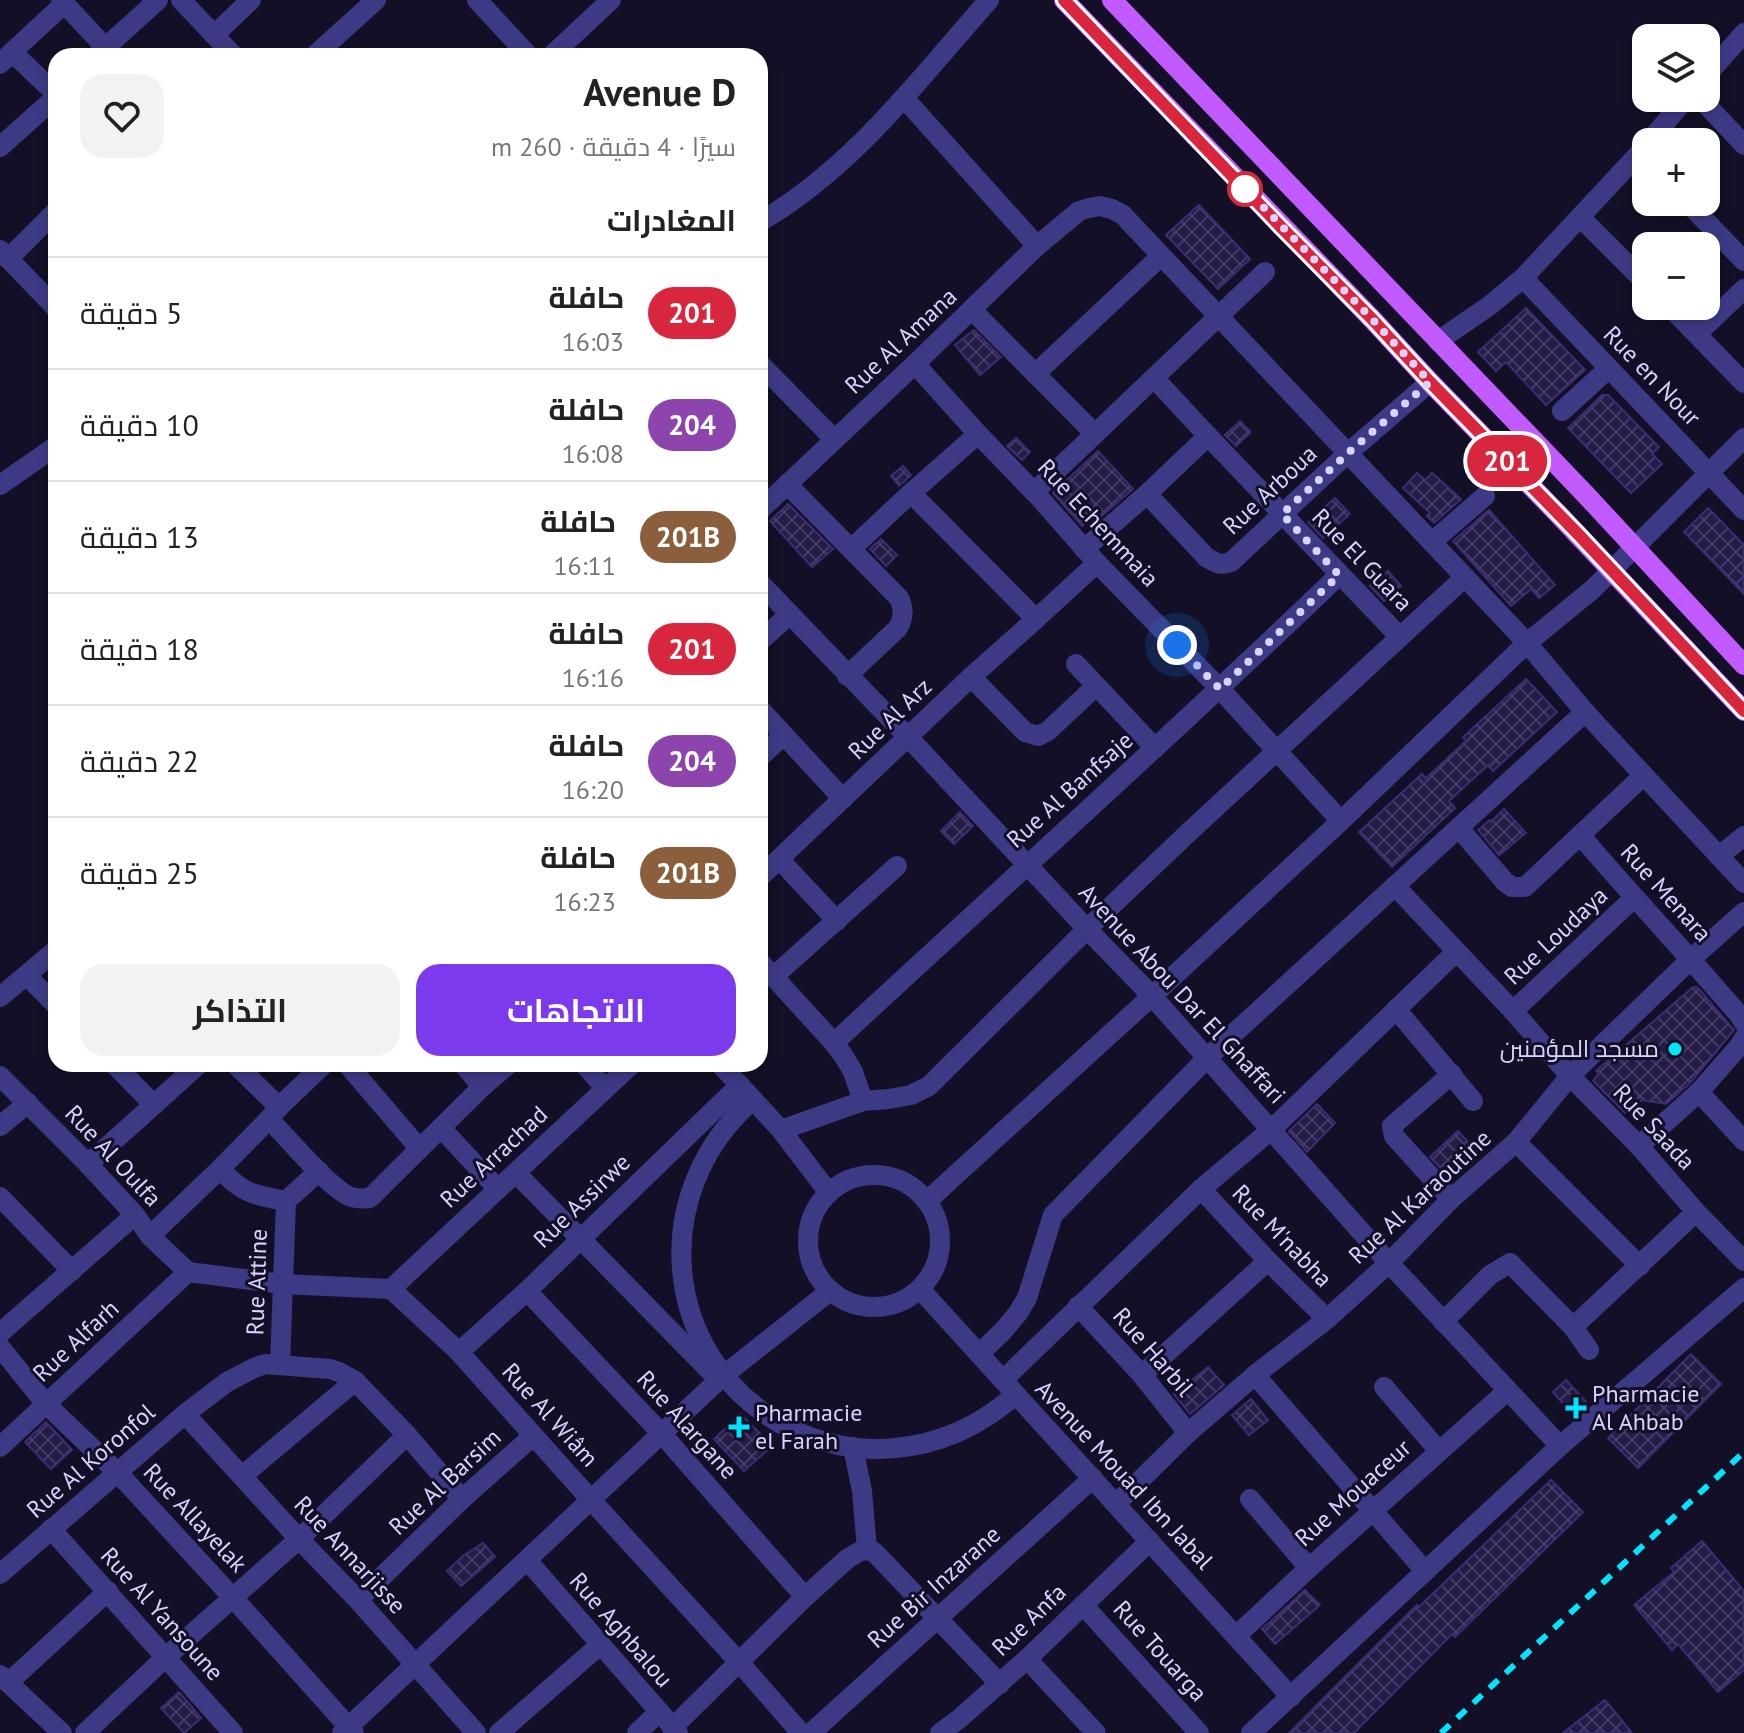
<!DOCTYPE html>
<html lang="ar">
<meta charset="utf-8">
<style>
body{margin:0;font-family:"PT Sans",Cairo,sans-serif;background:#f2f2f2;color:#222;direction:rtl;height:100vh;display:flex;flex-direction:column;font-size:30px;white-space:nowrap}
*{box-sizing:border-box;margin:0}
p{font-size:26px;color:#767676}
.icon{flex:none;width:44px;height:44px;fill:none;stroke:currentColor;stroke-width:2;stroke-linecap:round;stroke-linejoin:round}
.map{position:relative;flex:1;overflow:hidden;direction:ltr}
.details{position:absolute;left:48px;top:48px;width:720px;height:1024px;display:flex;flex-direction:column;background:#fff;border-radius:24px;box-shadow:0 4px 12px #0003;direction:rtl}
.details>*{flex:none}
.badge{padding:0 16px;border-radius:26px;font-size:28px;line-height:52px}
.fabs{position:absolute;left:1632px;top:24px;display:grid;gap:16px}
.fabs a{display:grid;place-items:center;width:88px;height:88px;border-radius:16px;background:#fff;box-shadow:0 4px 12px #0003;font-size:40px}
.you{position:absolute;width:40px;height:40px;margin:-20px;border:6px solid #fff;border-radius:50%;background:#1a73e8;box-shadow:0 0 0 12px #1a73e833}
.map>.badge{position:absolute;translate:-50% -50%;box-shadow:0 0 0 4px #fff}
h2{padding:0 32px;font-size:30px;line-height:72px}
.round{display:grid;place-items:center;flex:none;width:84px;height:84px;border-radius:24px;background:#f2f2f2}
.head{display:flex;align-items:center;justify-content:space-between;height:136px;padding:0 32px}
h1{font-size:38px;font-weight:700;line-height:60px}
.primary-button{display:flex;gap:16px;margin-top:auto;padding:16px 32px}
.primary-button a{flex:1;height:92px;border-radius:24px;background:#7c3aed;color:#fff;font-size:32px;font-weight:700;line-height:92px;text-align:center}
.primary-button a+a{background:#f2f2f2;color:#222}
ul{padding:0;list-style:none}
li{display:flex;align-items:center;gap:24px;height:112px;padding:0 32px;border-top:2px solid #e0e0e0}
li div{flex:1}
li b{display:block;font-size:30px}
li em{font-style:normal}
li .badge{min-width:88px;font-weight:700;text-align:center}
.map>svg:first-child{display:block}
.building{fill:url(#building-cross-hatch);stroke:#3b2d73;stroke-width:2}
.lines{fill:none;stroke-linecap:round;stroke-linejoin:round}
.minor{stroke:#3d3a85;stroke-width:20}
.major{stroke:#c25bff;stroke-width:20}
.rail{stroke:#00e5ff;stroke-width:6;stroke-dasharray:12 10;stroke-linecap:butt}
.line-casing{stroke:#fff;stroke-width:18}
.line{stroke:#d7263d;stroke-width:12}
.walk{stroke:#d9d4ff;stroke-width:8;stroke-dasharray:0 14.4}
.stop-dot{fill:#fff;stroke:#d7263d;stroke-width:4}
.poi-dot{fill:#00e5ff;stroke:#130f26;stroke-width:3}
.labels{text-anchor:middle;stroke-width:6;stroke-linejoin:round;paint-order:stroke}
.street-label{font-size:24px;fill:#d9d4ff;stroke:#130f26}
.poi-label{font-size:24px;fill:#d9d4ff;stroke:#130f26;text-anchor:start}
</style>
<div class="map">
<svg width="1744" height="1733" viewBox="0 0 1744 1733">
<defs>
<pattern id="building-cross-hatch" width="8" height="8" patternUnits="userSpaceOnUse" patternTransform="scale(2)"><rect width="8" height="8" fill="#241b47"/><path d="M0 0l8 8M0 8l8-8" fill="none" stroke="#433b63"/></pattern>
</defs>
<rect width="100%" height="100%" fill="#130f26"/>
<g class="building">
<polygon points="1199,205 1250,259 1218,289 1166,235"/>
<polygon points="1526,308 1585,370 1546,405 1506,362 1496,371 1478,352"/>
<polygon points="974,330 1001,357 980,375 955,345"/>
<polygon points="1602,395 1608,395 1659,447 1652,454 1662,464 1631,493 1568,428"/>
<polygon points="1240,421 1251,432 1236,446 1225,435"/>
<polygon points="1016,438 1030,452 1022,460 1007,446"/>
<polygon points="1098,451 1133,489 1098,519 1094,515 1082,526 1053,493"/>
<polygon points="903,466 911,475 899,486 891,476"/>
<polygon points="1417,473 1425,480 1432,473 1461,499 1434,523 1427,516 1430,513 1403,488"/>
<polygon points="1335,498 1350,514 1323,538 1308,522"/>
<polygon points="788,504 833,549 812,567 770,521"/>
<polygon points="1708,508 1744,545 1744,594 1684,532"/>
<polygon points="1489,510 1555,585 1539,598 1531,589 1511,606 1453,541"/>
<polygon points="881,539 897,555 886,566 870,549"/>
<polygon points="1388,571 1401,586 1384,601 1370,586"/>
<polygon points="1526,679 1557,712 1493,771 1488,765 1449,801 1455,808 1392,867 1359,832 1422,774 1426,778 1466,741 1463,737"/>
<polygon points="1504,809 1526,833 1499,855 1478,830 1490,820 1491,822"/>
<polygon points="960,812 973,826 954,844 941,831"/>
<polygon points="1693,987 1698,988 1734,1030 1690,1083 1666,1104 1642,1100 1625,1113 1593,1081 1599,1073 1596,1071"/>
<polygon points="1317,1104 1335,1123 1307,1152 1289,1131"/>
<polygon points="1458,1131 1478,1153 1450,1178 1430,1157"/>
<polygon points="1691,1354 1721,1384 1638,1468 1608,1438"/>
<polygon points="1208,1367 1224,1385 1190,1414 1174,1394"/>
<polygon points="1566,1380 1588,1404 1574,1416 1553,1392"/>
<polygon points="1251,1399 1268,1420 1249,1435 1232,1415"/>
<polygon points="741,1414 772,1446 744,1471 714,1439"/>
<polygon points="46,1422 72,1450 51,1469 25,1442"/>
<polygon points="1551,1480 1583,1512 1455,1637 1452,1634 1354,1733 1289,1733 1417,1605 1419,1607"/>
<polygon points="1702,1541 1744,1591 1744,1670 1718,1692 1678,1644 1672,1650 1634,1605 1674,1572 1671,1568"/>
<polygon points="483,1543 495,1557 461,1586 447,1571 464,1555"/>
<polygon points="1305,1590 1320,1605 1275,1644 1262,1629"/>
<polygon points="179,1692 201,1718 184,1733 161,1708"/>
<polygon points="1605,1700 1632,1733 1563,1733"/>
</g>
<g class="lines">
<g class="minor">
<polyline points="61,0 105,47"/>
<polyline points="181,0 234,56"/>
<polyline points="477,0 529,56"/>
<polyline points="214,35 251,0"/>
<polyline points="12,52 64,4"/>
<polyline points="96,56 158,0"/>
<polyline points="314,56 376,0"/>
<polyline points="551,56 611,0"/>
<polyline points="0,64 12,52 56,94"/>
<polyline points="1706,76 1744,33"/>
<polyline points="904,98 1037,246"/>
<polyline points="1700,98 1744,145"/>
<polyline points="1649,142 1686,98"/>
<polyline points="0,147 56,97"/>
<polyline points="1687,202 1744,261"/>
<polyline points="1581,218 1646,283"/>
<path d="M760,222C855,166 917,81 989,0"/>
<polyline points="0,250 56,308"/>
<polyline points="8,259 56,211"/>
<polyline points="1523,278 1744,510"/>
<polyline points="1669,306 1744,383"/>
<polyline points="972,310 1095,434"/>
<polyline points="1697,334 1744,289"/>
<polyline points="1438,341 1489,306 1523,278 1646,146"/>
<polyline points="760,364 834,439"/>
<polyline points="915,364 978,434 1038,496 1097,563 1220,689 1341,821"/>
<polyline points="1035,374 1160,257"/>
<polyline points="1155,379 1208,436 1400,637"/>
<polyline points="1562,411 1608,369"/>
<path d="M787,484L899,598C904,609 904,617 898,628L847,676"/>
<polyline points="0,485 56,446"/>
<polyline points="1034,492 1265,272"/>
<path d="M1147,494L1207,558C1216,563 1221,566 1231,562L1348,453L1430,382"/>
<polyline points="760,510 915,364 1037,246 1079,211 1089,208 1100,206 1112,209 1123,215 1527,643 1585,712 1744,883"/>
<polyline points="1432,542 1485,496"/>
<polyline points="851,549 911,493 978,434"/>
<polyline points="1084,549 1147,494 1208,436"/>
<polyline points="760,583 908,737 1087,929 1152,996 1389,1263 1560,1446"/>
<polyline points="1036,619 1097,563"/>
<polyline points="760,641 790,614"/>
<polyline points="1076,664 1155,748"/>
<polyline points="971,677 1025,732 1038,736 1048,731 1096,686"/>
<polyline points="760,709 843,799"/>
<polyline points="760,757 784,735"/>
<polyline points="1459,828 1505,882 1512,887 1525,887 1643,776"/>
<path d="M1580,835C1632,896 1688,955 1740,1016L1744,1023"/>
<polyline points="1719,856 1744,836"/>
<polyline points="779,859 837,921"/>
<polyline points="760,877 971,677 1036,619 911,493"/>
<polyline points="1395,886 1513,1011 1570,1076 1639,1146 1696,1212 1744,1261"/>
<polyline points="760,962 834,1043 845,1058 853,1072 863,1101"/>
<polyline points="27,976 56,1005"/>
<polyline points="774,976 897,866"/>
<polyline points="0,997 56,950"/>
<polyline points="1396,1009 1473,1101"/>
<polyline points="1513,1011 1634,898"/>
<path d="M834,1043C1002,887 1174,734 1339,575"/>
<polyline points="114,1064 154,1105"/>
<path d="M235,1064L279,1107L269,1119C287,1137 330,1189 351,1197C358,1199 363,1199 370,1198L482,1087L509,1064"/>
<polyline points="347,1064 419,1148"/>
<polyline points="463,1064 482,1087"/>
<polyline points="584,1064 605,1088"/>
<polyline points="720,1064 781,1130 829,1193"/>
<polyline points="0,1076 88,1164 135,1215 150,1236 188,1272"/>
<polyline points="1699,1092 1744,1141"/>
<path d="M753,1100C647,1191 660,1356 783,1425C817,1443 857,1452 895,1448C940,1444 981,1425 1015,1395"/>
<polyline points="279,1107 324,1064"/>
<polyline points="0,1126 28,1103"/>
<polyline points="441,1128 498,1189"/>
<polyline points="781,1130 863,1101 888,1099 911,1095 929,1086 1087,929 1188,833 1465,577"/>
<polyline points="1516,1142 1640,1266"/>
<polyline points="1639,1146 1699,1092 1740,1045 1744,1038"/>
<polyline points="88,1164 199,1064"/>
<path d="M220,1169C243,1194 254,1195 286,1201"/>
<polyline points="516,1173 711,1372"/>
<circle cx="874" cy="1241" r="66"/>
<polyline points="1201,1189 1268,1261 1327,1319"/>
<polyline points="0,1197 72,1271"/>
<polyline points="1451,1199 1394,1136 1392,1126 1452,1074"/>
<polyline points="927,1201 1152,996 1341,821 1527,643 1593,589 1744,438"/>
<polyline points="150,1236 220,1169 269,1119"/>
<polyline points="188,1272 283,1284 391,1289 459,1352 591,1500 739,1662 801,1733"/>
<polyline points="391,1289 632,1064"/>
<polyline points="920,1289 1291,1697"/>
<polyline points="527,1291 662,1434 805,1597"/>
<polyline points="1078,1306 1142,1375 1188,1433"/>
<polyline points="1443,1322 1490,1275 1510,1263 1573,1327 1589,1350"/>
<polyline points="1573,1327 1696,1212"/>
<polyline points="0,1333 135,1215"/>
<polyline points="0,1347 46,1404 118,1473 234,1599 354,1733"/>
<polyline points="459,1352 527,1291 740,1085"/>
<polyline points="979,1354 1003,1331 1018,1313 1027,1298 1053,1215 1207,1058 1585,712"/>
<polyline points="280,1365 286,1201 319,1171"/>
<polyline points="1142,1375 1268,1261"/>
<polyline points="1255,1375 1425,1571"/>
<polyline points="1003,1380 1201,1189 1271,1130 1456,952"/>
<polyline points="1384,1387 1439,1451"/>
<polyline points="185,1414 299,1539 358,1600 476,1733"/>
<polyline points="0,1447 188,1272"/>
<polyline points="853,1447 862,1491 867,1549"/>
<polyline points="242,1476 355,1381"/>
<polyline points="1250,1499 1309,1568"/>
<polyline points="1116,1504 1188,1433 1255,1375 1327,1319 1389,1263 1451,1199 1516,1142 1570,1076 1691,959 1744,912"/>
<polyline points="51,1529 233,1733"/>
<polyline points="527,1560 678,1733"/>
<polyline points="0,1574 185,1414 227,1382 254,1368 265,1364 330,1369 339,1372 355,1381 407,1435 462,1499"/>
<polyline points="358,1600 462,1499 533,1436"/>
<polyline points="1083,1605 1199,1733"/>
<polyline points="1236,1636 1309,1568 1507,1391"/>
<polyline points="1027,1659 1096,1733"/>
<polyline points="0,1675 62,1733"/>
<polyline points="8,1683 108,1591"/>
<polyline points="672,1728 805,1597 847,1559 862,1550 873,1551 877,1555 1000,1684"/>
<polyline points="85,1733 166,1657 299,1539 407,1435"/>
<polyline points="342,1733 724,1375 830,1291"/>
<polyline points="499,1733 600,1645"/>
<polyline points="637,1733 658,1713"/>
<polyline points="811,1733 1093,1478"/>
<polyline points="940,1733 959,1719 1027,1659 1150,1541"/>
<polyline points="1251,1733 1560,1446 1744,1288"/>
</g>
<g class="major">
<polyline points="1064,0 1373,320 1430,382 1561,517 1744,711"/>
<polyline points="1112,0 1586,495 1744,665"/>
</g>
<polyline class="rail" points="1441,1733 1744,1452"/>
</g>
<g class="lines">
<defs>
<polyline id="line" points="1064,0 1281,227 1373,320 1430,382 1578,534 1744,711"/>
</defs>
<use href="#line" class="line-casing"/>
<use href="#line" class="line"/>
<polyline class="walk" points="1177,645 1220,689 1339,575 1282,514 1348,453 1430,382 1373,320 1238,181 1245,189"/>
</g>
<circle class="stop-dot" cx="1245" cy="189" r="16"/>
<g class="poi-dot">
<circle cx="1675" cy="1049" r="8"/>
<path d="M1572 1396h8v8h8v8h-8v8h-8v-8h-8v-8h8z"/>
<path d="M735 1415h8v8h8v8h-8v8h-8v-8h-8v-8h8z"/>
</g>
<g class="labels">
<g class="street-label">
<text transform="translate(901 341) rotate(-43)" y="8">Rue Al Amana</text>
<text transform="translate(1652 376) rotate(46)" y="8">Rue en Nour</text>
<text transform="translate(1270 490) rotate(-43)" y="8">Rue Arboua</text>
<text transform="translate(1098 523) rotate(47)" y="8">Rue Echemmaia</text>
<text transform="translate(1362 560) rotate(46)" y="8">Rue El Guara</text>
<text transform="translate(890 719) rotate(-44)" y="8">Rue Al Arz</text>
<text transform="translate(1070 790) rotate(-42)" y="8">Rue Al Banfsaje</text>
<text transform="translate(1666 893) rotate(48)" y="8">Rue Menara</text>
<text transform="translate(1556 936) rotate(-43)" y="8">Rue Loudaya</text>
<text transform="translate(1182 994) rotate(47)" y="8">Avenue Abou Dar El Ghaffari</text>
<text transform="translate(1654 1127) rotate(47)" y="8">Rue Saada</text>
<text transform="translate(113 1156) rotate(47)" y="8">Rue Al Oulfa</text>
<text transform="translate(494 1157) rotate(-43)" y="8">Rue Arrachad</text>
<text transform="translate(1420 1197) rotate(-43)" y="8">Rue Al Karaoutine</text>
<text transform="translate(582 1201) rotate(-44)" y="8">Rue Assirwe</text>
<text transform="translate(1282 1236) rotate(46)" y="8">Rue M'nabha</text>
<text transform="translate(257 1282) rotate(-88)" y="8">Rue Attine</text>
<text transform="translate(76 1341) rotate(-43)" y="8">Rue Alfarh</text>
<text transform="translate(1153 1352) rotate(49)" y="8">Rue Harbil</text>
<text transform="translate(550 1415) rotate(48)" y="8">Rue Al Wiâm</text>
<text transform="translate(687 1425) rotate(48)" y="8">Rue Alargane</text>
<text transform="translate(91 1461) rotate(-41)" y="8">Rue Al Koronfol</text>
<text transform="translate(1124 1475) rotate(47)" y="8">Avenue Mouad Ibn Jabal</text>
<text transform="translate(445 1482) rotate(-43)" y="8">Rue Al Barsim</text>
<text transform="translate(1353 1493) rotate(-42)" y="8">Rue Mouaceur</text>
<text transform="translate(195 1518) rotate(47)" y="8">Rue Allayelak</text>
<text transform="translate(350 1555) rotate(47)" y="8">Rue Annarjisse</text>
<text transform="translate(934 1587) rotate(-42)" y="8">Rue Bir Inzarane</text>
<text transform="translate(162 1614) rotate(48)" y="8">Rue Al Yansoune</text>
<text transform="translate(1029 1620) rotate(-44)" y="8">Rue Anfa</text>
<text transform="translate(621 1630) rotate(49)" y="8">Rue Aghbalou</text>
<text transform="translate(1160 1651) rotate(48)" y="8">Rue Touarga</text>
</g>
<g class="poi-label">
<text x="1659" y="1057" text-anchor="end">مسجد المؤمنين</text>
<text x="1592" y="1402">Pharmacie<tspan x="1592" dy="28">Al Ahbab</tspan></text>
<text x="755" y="1421">Pharmacie<tspan x="755" dy="28">el Farah</tspan></text>
</g>
</g>
</svg>
<div class="fabs">
<a><svg class="icon" aria-label="layers" viewBox="0 0 24 24"><path d="M12 4l9 5-9 5-9-5zM3 14l9 5 9-5"/></svg></a>
<a>+</a>
<a>−</a>
</div>
<div class="you" style="left:1177px;top:645px"></div>
<b class="badge" style="left:1507px;top:461px;background:#d7263d;color:#fff">201</b>
<section class="details">
<div class="head"><div><h1>Avenue D</h1><p>سيرًا · 4 دقيقة · 260 m</p></div><a class="round"><svg class="icon" aria-label="heart" viewBox="0 0 24 24"><path d="M12 20l-8-8c-3-5 5-10 8-4 3-6 11-1 8 4z"/></svg></a></div>
<h2>المغادرات</h2>
<ul>
<li><span class="badge" style="background:#d7263d;color:#fff">201</span><div><b>حافلة</b><p>16:03</p></div><em>5 دقيقة</em></li>
<li><span class="badge" style="background:#8e44ad;color:#fff">204</span><div><b>حافلة</b><p>16:08</p></div><em>10 دقيقة</em></li>
<li><span class="badge" style="background:#8b5e3c;color:#fff">201B</span><div><b>حافلة</b><p>16:11</p></div><em>13 دقيقة</em></li>
<li><span class="badge" style="background:#d7263d;color:#fff">201</span><div><b>حافلة</b><p>16:16</p></div><em>18 دقيقة</em></li>
<li><span class="badge" style="background:#8e44ad;color:#fff">204</span><div><b>حافلة</b><p>16:20</p></div><em>22 دقيقة</em></li>
<li><span class="badge" style="background:#8b5e3c;color:#fff">201B</span><div><b>حافلة</b><p>16:23</p></div><em>25 دقيقة</em></li>
</ul>
<div class="primary-button"><a>الاتجاهات</a><a>التذاكر</a></div>
</section>
</div>
